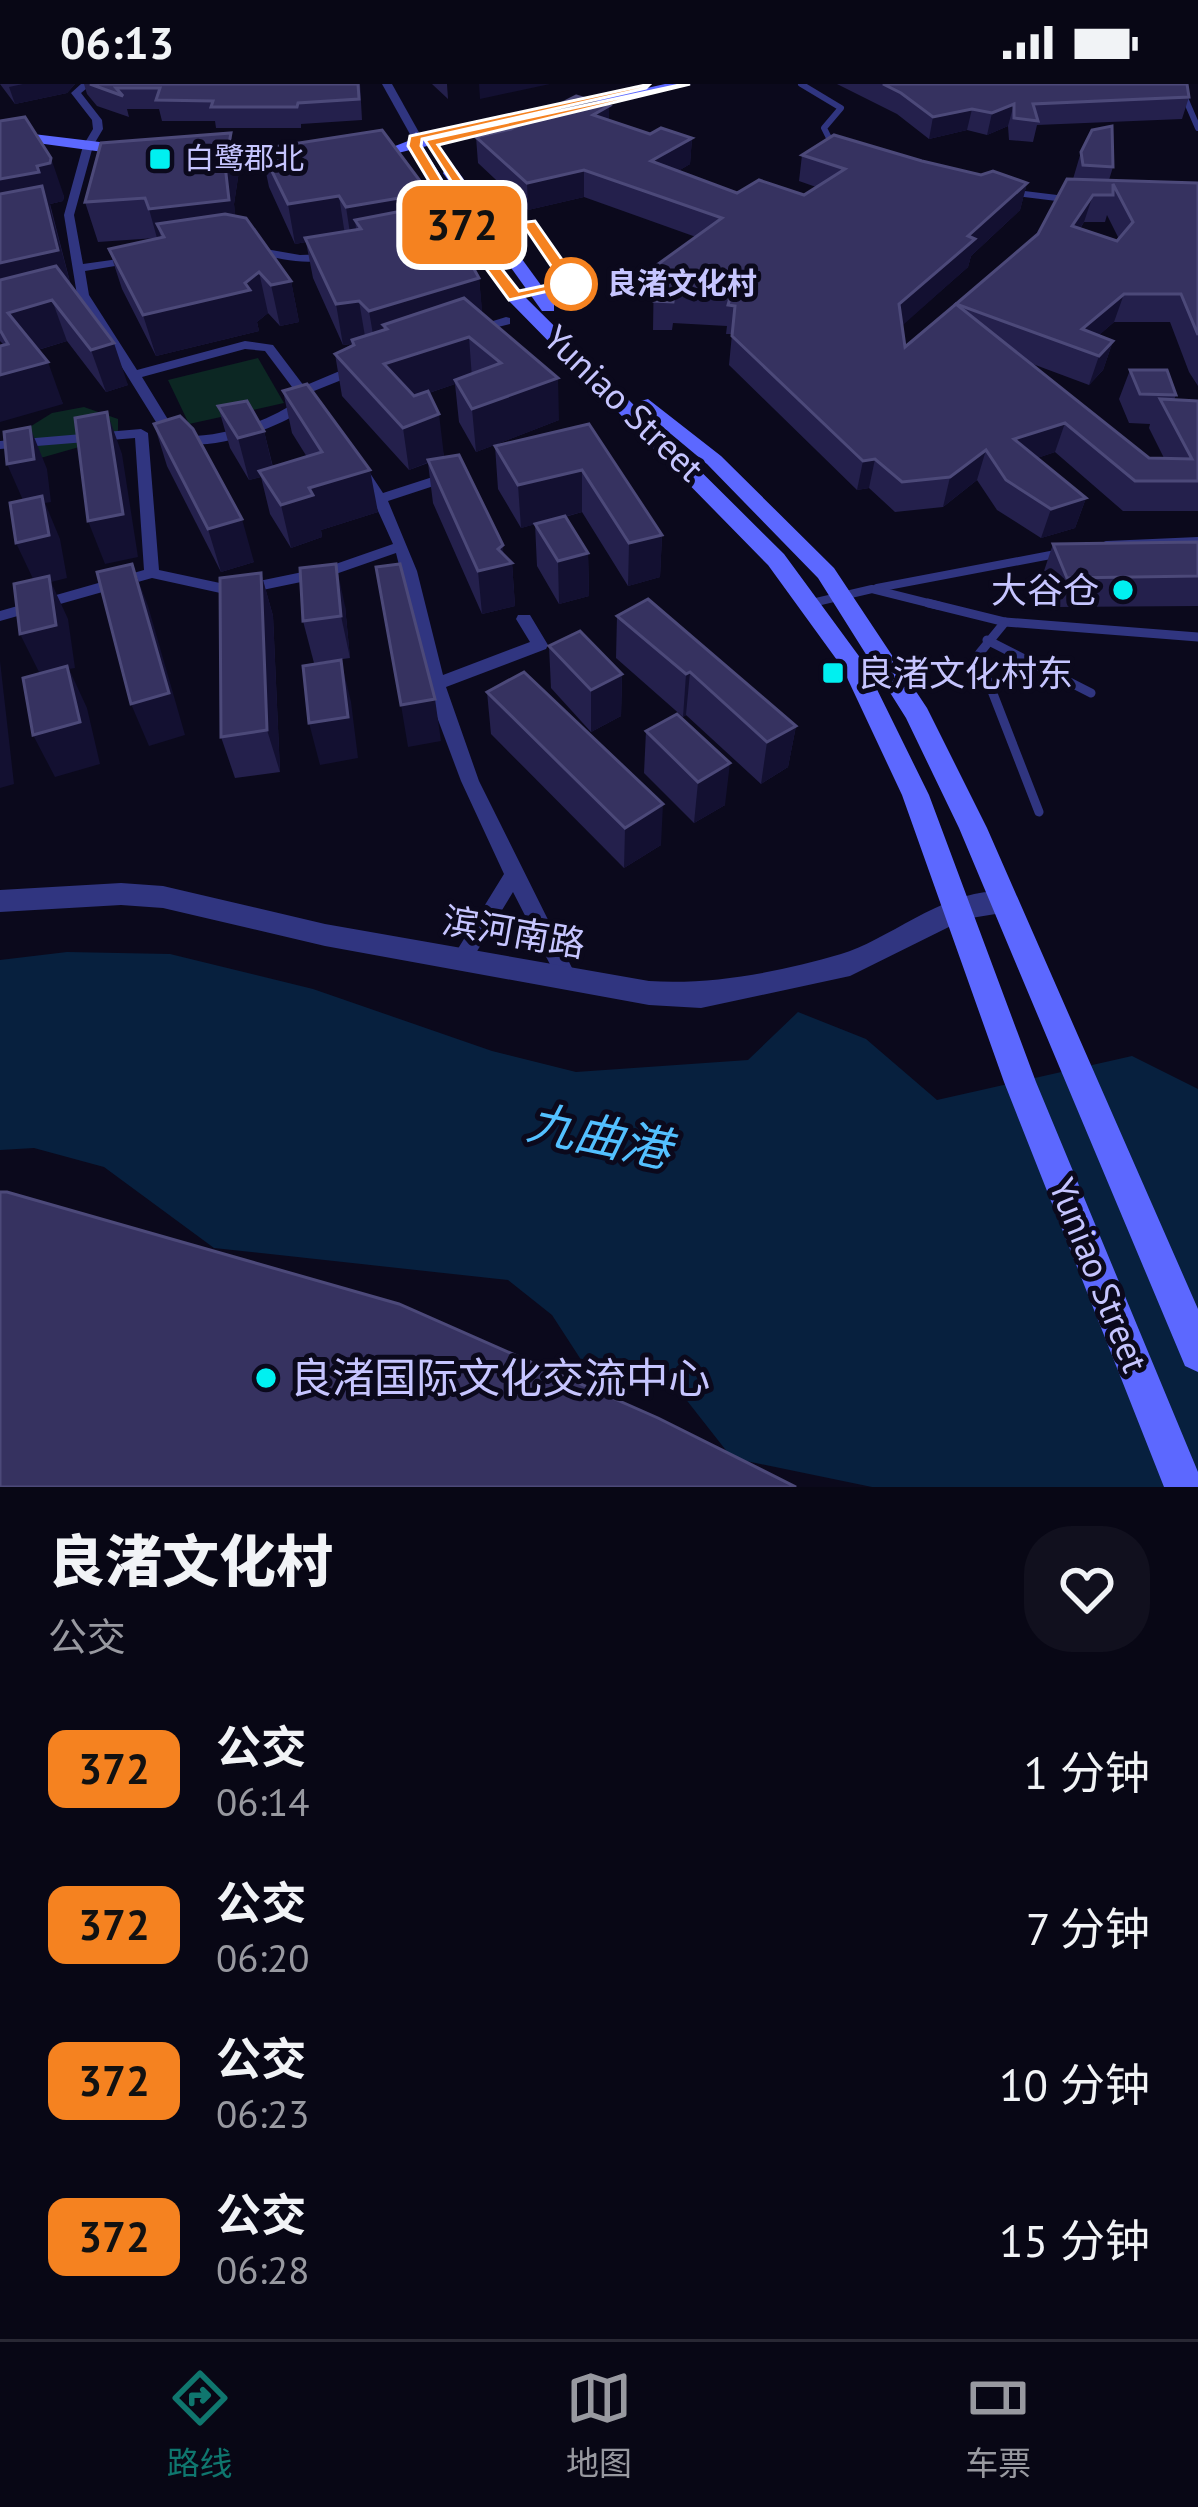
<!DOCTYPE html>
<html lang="zh">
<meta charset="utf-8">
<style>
body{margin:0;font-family:"PT Sans","Noto Sans SC",sans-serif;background:#11101e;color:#f1f3f6;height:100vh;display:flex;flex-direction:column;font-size:45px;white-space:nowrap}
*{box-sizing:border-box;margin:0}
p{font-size:39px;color:#9899a0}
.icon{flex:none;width:66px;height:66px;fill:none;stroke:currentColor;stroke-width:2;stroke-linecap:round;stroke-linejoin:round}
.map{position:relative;height:1403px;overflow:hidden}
.side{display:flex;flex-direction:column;background:#080715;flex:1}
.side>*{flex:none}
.badge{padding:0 24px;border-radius:18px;font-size:42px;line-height:78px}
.map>.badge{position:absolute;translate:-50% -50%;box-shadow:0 0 0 6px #fff}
.round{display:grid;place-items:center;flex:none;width:126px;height:126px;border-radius:48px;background:#11101e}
.head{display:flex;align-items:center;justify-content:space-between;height:204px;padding:0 48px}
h1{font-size:57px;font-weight:800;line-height:90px}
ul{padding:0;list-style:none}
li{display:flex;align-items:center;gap:36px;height:156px;padding:0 48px}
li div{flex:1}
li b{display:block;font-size:45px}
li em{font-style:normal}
li .badge{min-width:132px;font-weight:700;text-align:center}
.status{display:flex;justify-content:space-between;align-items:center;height:84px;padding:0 60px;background:#080715;direction:ltr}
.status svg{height:33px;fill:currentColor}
.dock{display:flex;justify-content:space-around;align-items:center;height:168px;border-top:3px solid #292834;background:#080715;font-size:33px;color:#9899a0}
.dock a{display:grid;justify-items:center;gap:6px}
.dock .current{color:#0f766e}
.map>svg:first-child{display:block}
.green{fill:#0c2723}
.water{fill:#07203e}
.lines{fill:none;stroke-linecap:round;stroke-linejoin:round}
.service-far2{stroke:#303580;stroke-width:6}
.service-far1{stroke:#303580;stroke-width:8}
.service{stroke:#303580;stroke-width:9}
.minor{fill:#303580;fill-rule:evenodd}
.tertiary{fill:#303580;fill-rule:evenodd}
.secondary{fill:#5c68ff;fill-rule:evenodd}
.wall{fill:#24204c;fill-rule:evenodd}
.shaded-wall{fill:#131031}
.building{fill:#363260;stroke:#4c4979;stroke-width:3;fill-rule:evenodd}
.line{fill:#f58220;stroke:#fff;stroke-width:3}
.poi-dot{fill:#00f0f0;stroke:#0b091c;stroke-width:4.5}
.stop-dot{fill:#fff;stroke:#f58220;stroke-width:6}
.labels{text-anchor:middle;stroke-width:10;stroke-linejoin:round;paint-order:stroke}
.far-poi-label{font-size:30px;fill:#c6c5ff;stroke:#0b091c;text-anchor:start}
.far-stop-label{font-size:30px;font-weight:bold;fill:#c6c5ff;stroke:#0b091c;text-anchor:start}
.street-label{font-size:36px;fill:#c6c5ff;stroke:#0b091c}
.poi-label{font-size:36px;fill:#c6c5ff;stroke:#0b091c;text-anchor:end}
.near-poi-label{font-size:42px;fill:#c6c5ff;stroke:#0b091c;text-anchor:start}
.near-water-label{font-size:48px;font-style:italic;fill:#53c0ff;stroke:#0b091c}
</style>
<div class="status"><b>06:13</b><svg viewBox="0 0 49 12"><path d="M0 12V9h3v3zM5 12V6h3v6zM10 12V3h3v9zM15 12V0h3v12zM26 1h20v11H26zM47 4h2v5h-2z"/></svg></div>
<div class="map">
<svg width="1198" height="1403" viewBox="0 0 1198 1403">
<rect width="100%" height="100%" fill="#0b091c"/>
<g class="green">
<polygon points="258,274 284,319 189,340 168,296"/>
<polygon points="84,323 118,335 118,352 37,375 28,344 52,329"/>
</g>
<polygon class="water" points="67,868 170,870 313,905 492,967 576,988 748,976 798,928 866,955 937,1016 1132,972 1198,1005 1198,1403 872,1403 732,1374 670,1295 624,1274 589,1288 552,1231 508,1196 214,1164 104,1083 34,1064 0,1066 0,876"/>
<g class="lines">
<g class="service-far2">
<polyline points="801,0 841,24 824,44 833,62"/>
<polyline points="1160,0 1185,14 1198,44"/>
<polyline points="1016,109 1065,115"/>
<polyline points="492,147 530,140 571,200 515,212"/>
</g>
<g class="service-far1">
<polyline points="1107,461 1198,457"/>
<polyline points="877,504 1061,469"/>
<polyline points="812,519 872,505 940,522"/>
</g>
<g class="service">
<polyline points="928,519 1005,538 1198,553"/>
<polyline points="1005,538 978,571 1039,728"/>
<polyline points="987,556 1091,609"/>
</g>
<g class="minor">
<path d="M81,0H92L81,9L102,36L103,45L93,62L74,131L83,180L133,173L139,176L133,179L85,187L89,211L137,286L245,257L273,261L304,302L354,281H364V287L309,309L319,321L317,324C303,324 295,332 282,338C248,354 207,365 169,359L77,211L64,131L83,62L93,45L92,36L71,9ZM245,265L265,267L301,315C265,339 222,354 178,352L142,293Z"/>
<polygon points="382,0 392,0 421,52 420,54 411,52"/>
<path d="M249,162L300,171L329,170L335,173C308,184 273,173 245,167L243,165Z"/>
<polygon points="506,233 510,234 510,240 470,250 464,246"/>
<polygon points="141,345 148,349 159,486 234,502 327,483 393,460 374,418 354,386 356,383 366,383 383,409 445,389 455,389 455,395 388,417 417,487 443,591 530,558 516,535 518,531 530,531 548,561 546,565 446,603 479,697 576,892 573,898 566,901 559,898 513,808 468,882 461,885 454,882 451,876 504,790 461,697 437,633 396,469 330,492 234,512 152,494 0,537 0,527 144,486 135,354 0,365 0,357"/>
</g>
<path class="tertiary" d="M121,799L163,802L325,840L649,897C713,901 779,888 841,870C891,856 960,793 1014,811L1018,819L1014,827L965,835L850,892L701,924L649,921L325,862L163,824L121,821L0,828V806Z"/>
<g class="secondary">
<polygon points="665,0 691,0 423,63 481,157 521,209 784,470 864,579 929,711 1036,998 1198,1388 1198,1403 1164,1403 1004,998 902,711 842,583 768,481 509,217 466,159 410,66 398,69 390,64 408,57 416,48 423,54"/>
<polygon points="0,46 133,62 141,67 133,72 0,54"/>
<polygon points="300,66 305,68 305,74 201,79 193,74 201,69"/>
<polygon points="445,86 457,86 554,219 554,227 542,227 443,89"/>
<polygon points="648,315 721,372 834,484 927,624 987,744 1198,1225 1198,1288 1185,1282 959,744 906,634 818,494 707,380 641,325 641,317"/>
</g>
</g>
<g class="wall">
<polygon points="0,0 75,0 67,9 15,20"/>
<polygon points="84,0 360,0 362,36 301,40 301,44 216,44 215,37 162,37 159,25 127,25 129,33 97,22 87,10"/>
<polygon points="432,0 447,0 448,15"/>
<polygon points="837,0 1187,0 1189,13 1182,35 1037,41 1033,58 1009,56 1008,42 987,51 967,46 929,55 897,30"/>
<path d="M609,36L650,50L692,54L690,80L678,87L737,109L804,111L816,103L799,97L802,71L922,77L981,91L1027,99L1020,126L971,172L968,183L902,241L905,263L1038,150L1073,95L1081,68L1113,83L1109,96L1198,99V302L1189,288L1170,238H1114L1099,251L1113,257L1103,286L1089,301L1030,279L1149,374H1164L1149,344L1150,340L1129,339L1119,315L1130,286L1176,311L1174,316L1198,317V427H1123L1055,368L1037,374L1086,414L1075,444L1041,454L997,426L977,396L943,423L895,428L869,404L857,406L729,281L732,250H726L727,242L673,239L672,246H653L654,183L696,153L584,113L528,126L478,79L476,53ZM1107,131L1119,155L1117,157L1080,145L1084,138H1105Z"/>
<polygon points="0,37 64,112 63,117 50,120 71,202 128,301 106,308 67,257 38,266 63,320 0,257"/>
<polygon points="261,65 430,122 479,194 482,229 559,336 476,368 459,338 455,300 429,309 444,372 437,375 503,461 503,470 512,479 515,522 482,530 433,419 428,379 409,386 342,312 335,270 352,260 343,261 313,194 306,158 295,160 269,103"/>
<polygon points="239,87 234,120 235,132 291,197 299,238 280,242 268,229 257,238 259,247 156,272 122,205 109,165 156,154 98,158 85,118"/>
<polygon points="283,307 378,428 321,446 322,453 291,464 270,430 261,393 249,396 230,364 218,322 264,347 273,383 307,373 292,349"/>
<polygon points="154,340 254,478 221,488 167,382"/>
<polygon points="589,340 662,451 660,493 628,502 582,428 565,433 588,469 589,512 559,520 537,482 535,440 521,444 498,405 495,362"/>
<polygon points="1198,458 1198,522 1056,523 1043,490 1053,460"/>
<polygon points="261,489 273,532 280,688 235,694 221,653"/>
<polygon points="345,522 350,574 314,579 303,537"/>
<polygon points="617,532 796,642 788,683 761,700 686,631 683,633 616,574"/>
<polygon points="549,562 622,590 621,632 591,648 551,604"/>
<polygon points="487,608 661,761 624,784 491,650"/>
<polygon points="646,647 725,721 694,739 644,689"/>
</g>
<g class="shaded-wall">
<polygon points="23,0 75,0 67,9 15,20 9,3"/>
<polygon points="479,0 550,0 480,15"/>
<polygon points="1014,20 1008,42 987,51 992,29"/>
<polygon points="609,22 609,48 593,31"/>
<polygon points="972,25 967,46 929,55 933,33"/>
<polygon points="231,49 239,87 234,120 238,155 164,153 157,140 164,164 160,165 149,125 225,81"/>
<polygon points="692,54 690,80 650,104 651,77"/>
<polygon points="51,74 64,112 63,117 50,120 51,127 72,206 0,223 0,95 37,82"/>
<polygon points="584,86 584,113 528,126 527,99"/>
<polygon points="1027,99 1020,126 971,172 968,183 894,249 899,220 968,152"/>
<polygon points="429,109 433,148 361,145 355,136 358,161 352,162 346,123"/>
<polygon points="1093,111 1084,138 1063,170 1072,142"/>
<polygon points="339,112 345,151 295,160 288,120"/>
<polygon points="259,188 268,229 257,238 259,247 156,272 143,231 245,199"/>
<polygon points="479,194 483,235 383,241 387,265 376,268 369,227"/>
<polygon points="291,197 299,238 280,242 271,201"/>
<polygon points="1124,210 1114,238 1082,266 1082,245"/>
<polygon points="52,216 67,257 24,270 8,229"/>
<polygon points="359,217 366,258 343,261 336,220"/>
<polygon points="469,253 472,294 455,296 455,300 390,322 384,280"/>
<polygon points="1113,257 1103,286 1089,301 1099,272"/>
<polygon points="114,259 128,301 106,308 91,266"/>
<polygon points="48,278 63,320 0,338 0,291"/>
<polygon points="558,294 559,336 476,368 472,325"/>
<polygon points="107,328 122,370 138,473 105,480 88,437"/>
<polygon points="439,330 444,372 409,386 403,344"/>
<polygon points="1065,339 1055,368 1005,385 1014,355"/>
<polygon points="30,343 47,385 51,418 45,419 60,455 67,494 51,498 68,535 75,584 69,585 87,624 100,680 55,693 33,651 41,592 20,550 36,501 16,459 26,423 7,380"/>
<polygon points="264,347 274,389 259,387 261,393 249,396 238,354"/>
<polygon points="986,366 977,396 943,423 950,393"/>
<polygon points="875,375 869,404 857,406 863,377"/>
<polygon points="370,386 378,428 321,446 322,453 291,464 281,421 309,404"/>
<polygon points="582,386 582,428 521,444 518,401"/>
<polygon points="1086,414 1075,444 1041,454 1051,425"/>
<polygon points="242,435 254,478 221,488 208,445"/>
<polygon points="662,451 660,493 628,502 629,459"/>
<polygon points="503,461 504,481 512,479 515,522 482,530 478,487"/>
<polygon points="588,469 589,512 559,520 558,477"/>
<polygon points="132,480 148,522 185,651 149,662 131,620"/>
<polygon points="336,480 345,522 350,574 341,532"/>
<polygon points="261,489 273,532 280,688 267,646"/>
<polygon points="341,576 351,618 358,674 320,681 309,639"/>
<polygon points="0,577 14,700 0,704"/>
<polygon points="690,588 686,631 683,633 686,590"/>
<polygon points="622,590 621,632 591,648 591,606"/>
<polygon points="435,615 441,657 408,663 401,621"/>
<polygon points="796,642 788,683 761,700 767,658"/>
<polygon points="730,679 725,721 694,739 698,698"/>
<polygon points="663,720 661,761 624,784 625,744"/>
</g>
<g class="building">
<polygon points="90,0 358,0 359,15 298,19 297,23 211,23 213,17 156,16 160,4 116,4 123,12"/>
<polygon points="883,0 1187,0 1189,13 1033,20 1038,37 1014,34 1014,20 992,29 972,25 933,33 901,9"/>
<polygon points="576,12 609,22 593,31 650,50 661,44 692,54 651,77 737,109 759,96 804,111 845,85 802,71 834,51 922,77 981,91 993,87 1027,99 968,152 975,155 899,220 905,263 956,220 1149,374 1192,375 1160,315 1198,317 1198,397 1135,397 1065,339 1014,355 1086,414 1051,425 1006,396 986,366 950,393 902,398 875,375 863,377 732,252 735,222 728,221 730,214 674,211 673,218 654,217 654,183 722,134 584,86 527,99 476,53 511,45"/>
<polygon points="25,33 51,74 50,79 37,82 39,88 0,95 0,37"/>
<polygon points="1112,42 1113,83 1083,81 1081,68 1092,46"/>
<polygon points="382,46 429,109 346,123 339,112 288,120 261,65"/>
<polygon points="231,49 225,81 229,116 149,125 145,114 85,118 101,59"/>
<path d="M1067,95L1198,99V251L1181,210H1124L1082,245L1113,257L1099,272L956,220L1038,150ZM1113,100L1133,138L1117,157L1072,142L1093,111H1113Z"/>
<polygon points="42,102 58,166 0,179 0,110"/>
<polygon points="438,120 479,194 369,227 359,217 336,220 305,154 361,145 355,136"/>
<polygon points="225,130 246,134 291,197 271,201 259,188 245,199 250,206 143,231 109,165 164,153 157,140"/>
<polygon points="56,182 114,259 91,266 52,216 8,229 48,278 0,291 0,262 8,260 0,246 0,196"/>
<polygon points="464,214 558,294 472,325 455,296 501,279 469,253 384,280 414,312 428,307 439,330 403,344 335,270 354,261 352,256 387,245 383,241"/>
<polygon points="1130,286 1167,286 1176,311 1140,310"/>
<polygon points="307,300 370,386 309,404 313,411 281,421 259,387 322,368 283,307"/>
<polygon points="247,317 264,347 238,354 218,322"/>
<polygon points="107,328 123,430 88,437 75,334"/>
<polygon points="180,332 193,345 242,435 208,445 154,340"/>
<polygon points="589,340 662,451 629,459 582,386 518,401 495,362"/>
<polygon points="30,343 34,375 7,380 4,348"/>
<polygon points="459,371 503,461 498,465 512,479 478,487 428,376"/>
<polygon points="42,412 49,451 16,459 10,419"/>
<polygon points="565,432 588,469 558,477 535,440"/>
<polygon points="1198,458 1198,492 1067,494 1053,460"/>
<polygon points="132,480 169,609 131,620 97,488"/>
<polygon points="336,480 341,532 303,537 300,484"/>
<polygon points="400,480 435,615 401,621 376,483"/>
<polygon points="261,489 267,646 221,653 220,494"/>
<polygon points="49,492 56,541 20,550 14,500"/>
<polygon points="648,515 796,642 767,658 690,588 686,590 617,532"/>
<polygon points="580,547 622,590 591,606 549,562"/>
<polygon points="341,576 348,633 309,639 303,582"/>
<polygon points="67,582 80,638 33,651 23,594"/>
<polygon points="524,588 663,720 625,744 487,608"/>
<polygon points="677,630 730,679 698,698 646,647"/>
<polygon points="0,1108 7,1108 399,1220 658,1334 796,1403 0,1403"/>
</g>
<polygon class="line" points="646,4 422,55 421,62 473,148 519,207 562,198 526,145 485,150 425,56 684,0 690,0 438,61 494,142 535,137 579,200 509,216 460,149 408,62 410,52 650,0"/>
<g class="poi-dot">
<rect x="148" y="63" width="24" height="24" rx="6"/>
<circle cx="1123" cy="506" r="12"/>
<rect x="821" y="577" width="24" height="24" rx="6"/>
<circle cx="266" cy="1294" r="12"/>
</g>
<circle class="stop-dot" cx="571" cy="200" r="24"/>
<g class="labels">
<g class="far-poi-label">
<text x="184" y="85">白鹭郡北</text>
</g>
<g class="far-stop-label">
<text x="607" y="210">良渚文化村</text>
</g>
<g class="street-label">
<text transform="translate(624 319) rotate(44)" y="13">Yuniao Street</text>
<text transform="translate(514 848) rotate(10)" y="13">滨河南路</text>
<text transform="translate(1099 1191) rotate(68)" y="13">Yuniao Street</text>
</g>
<g class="poi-label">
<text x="1099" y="519">大谷仓</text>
<text x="857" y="602" text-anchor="start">良渚文化村东</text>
</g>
<g class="near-poi-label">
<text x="290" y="1309">良渚国际文化交流中心</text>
</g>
<g class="near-water-label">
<text transform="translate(599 1052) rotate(12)" y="17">九曲港</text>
</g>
</g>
</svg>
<b class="badge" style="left:462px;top:141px;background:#f58220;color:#111">372</b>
</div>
<section class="side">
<div class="head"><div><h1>良渚文化村</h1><p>公交</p></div><a class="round"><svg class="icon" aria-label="heart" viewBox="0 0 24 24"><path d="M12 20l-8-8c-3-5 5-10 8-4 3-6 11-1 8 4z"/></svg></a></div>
<ul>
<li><span class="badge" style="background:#f58220;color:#111">372</span><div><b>公交</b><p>06:14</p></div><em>1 分钟</em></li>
<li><span class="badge" style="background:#f58220;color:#111">372</span><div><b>公交</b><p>06:20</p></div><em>7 分钟</em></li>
<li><span class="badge" style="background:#f58220;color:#111">372</span><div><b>公交</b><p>06:23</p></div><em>10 分钟</em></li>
<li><span class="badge" style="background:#f58220;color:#111">372</span><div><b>公交</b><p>06:28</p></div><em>15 分钟</em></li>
</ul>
</section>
<nav class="dock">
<a class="current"><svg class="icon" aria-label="directions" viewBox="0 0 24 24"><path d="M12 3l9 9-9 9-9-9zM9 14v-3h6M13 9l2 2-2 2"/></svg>路线</a>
<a><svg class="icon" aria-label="map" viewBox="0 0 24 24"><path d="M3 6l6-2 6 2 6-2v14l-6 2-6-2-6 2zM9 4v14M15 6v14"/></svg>地图</a>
<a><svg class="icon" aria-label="tickets" viewBox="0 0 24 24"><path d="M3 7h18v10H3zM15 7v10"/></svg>车票</a>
</nav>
